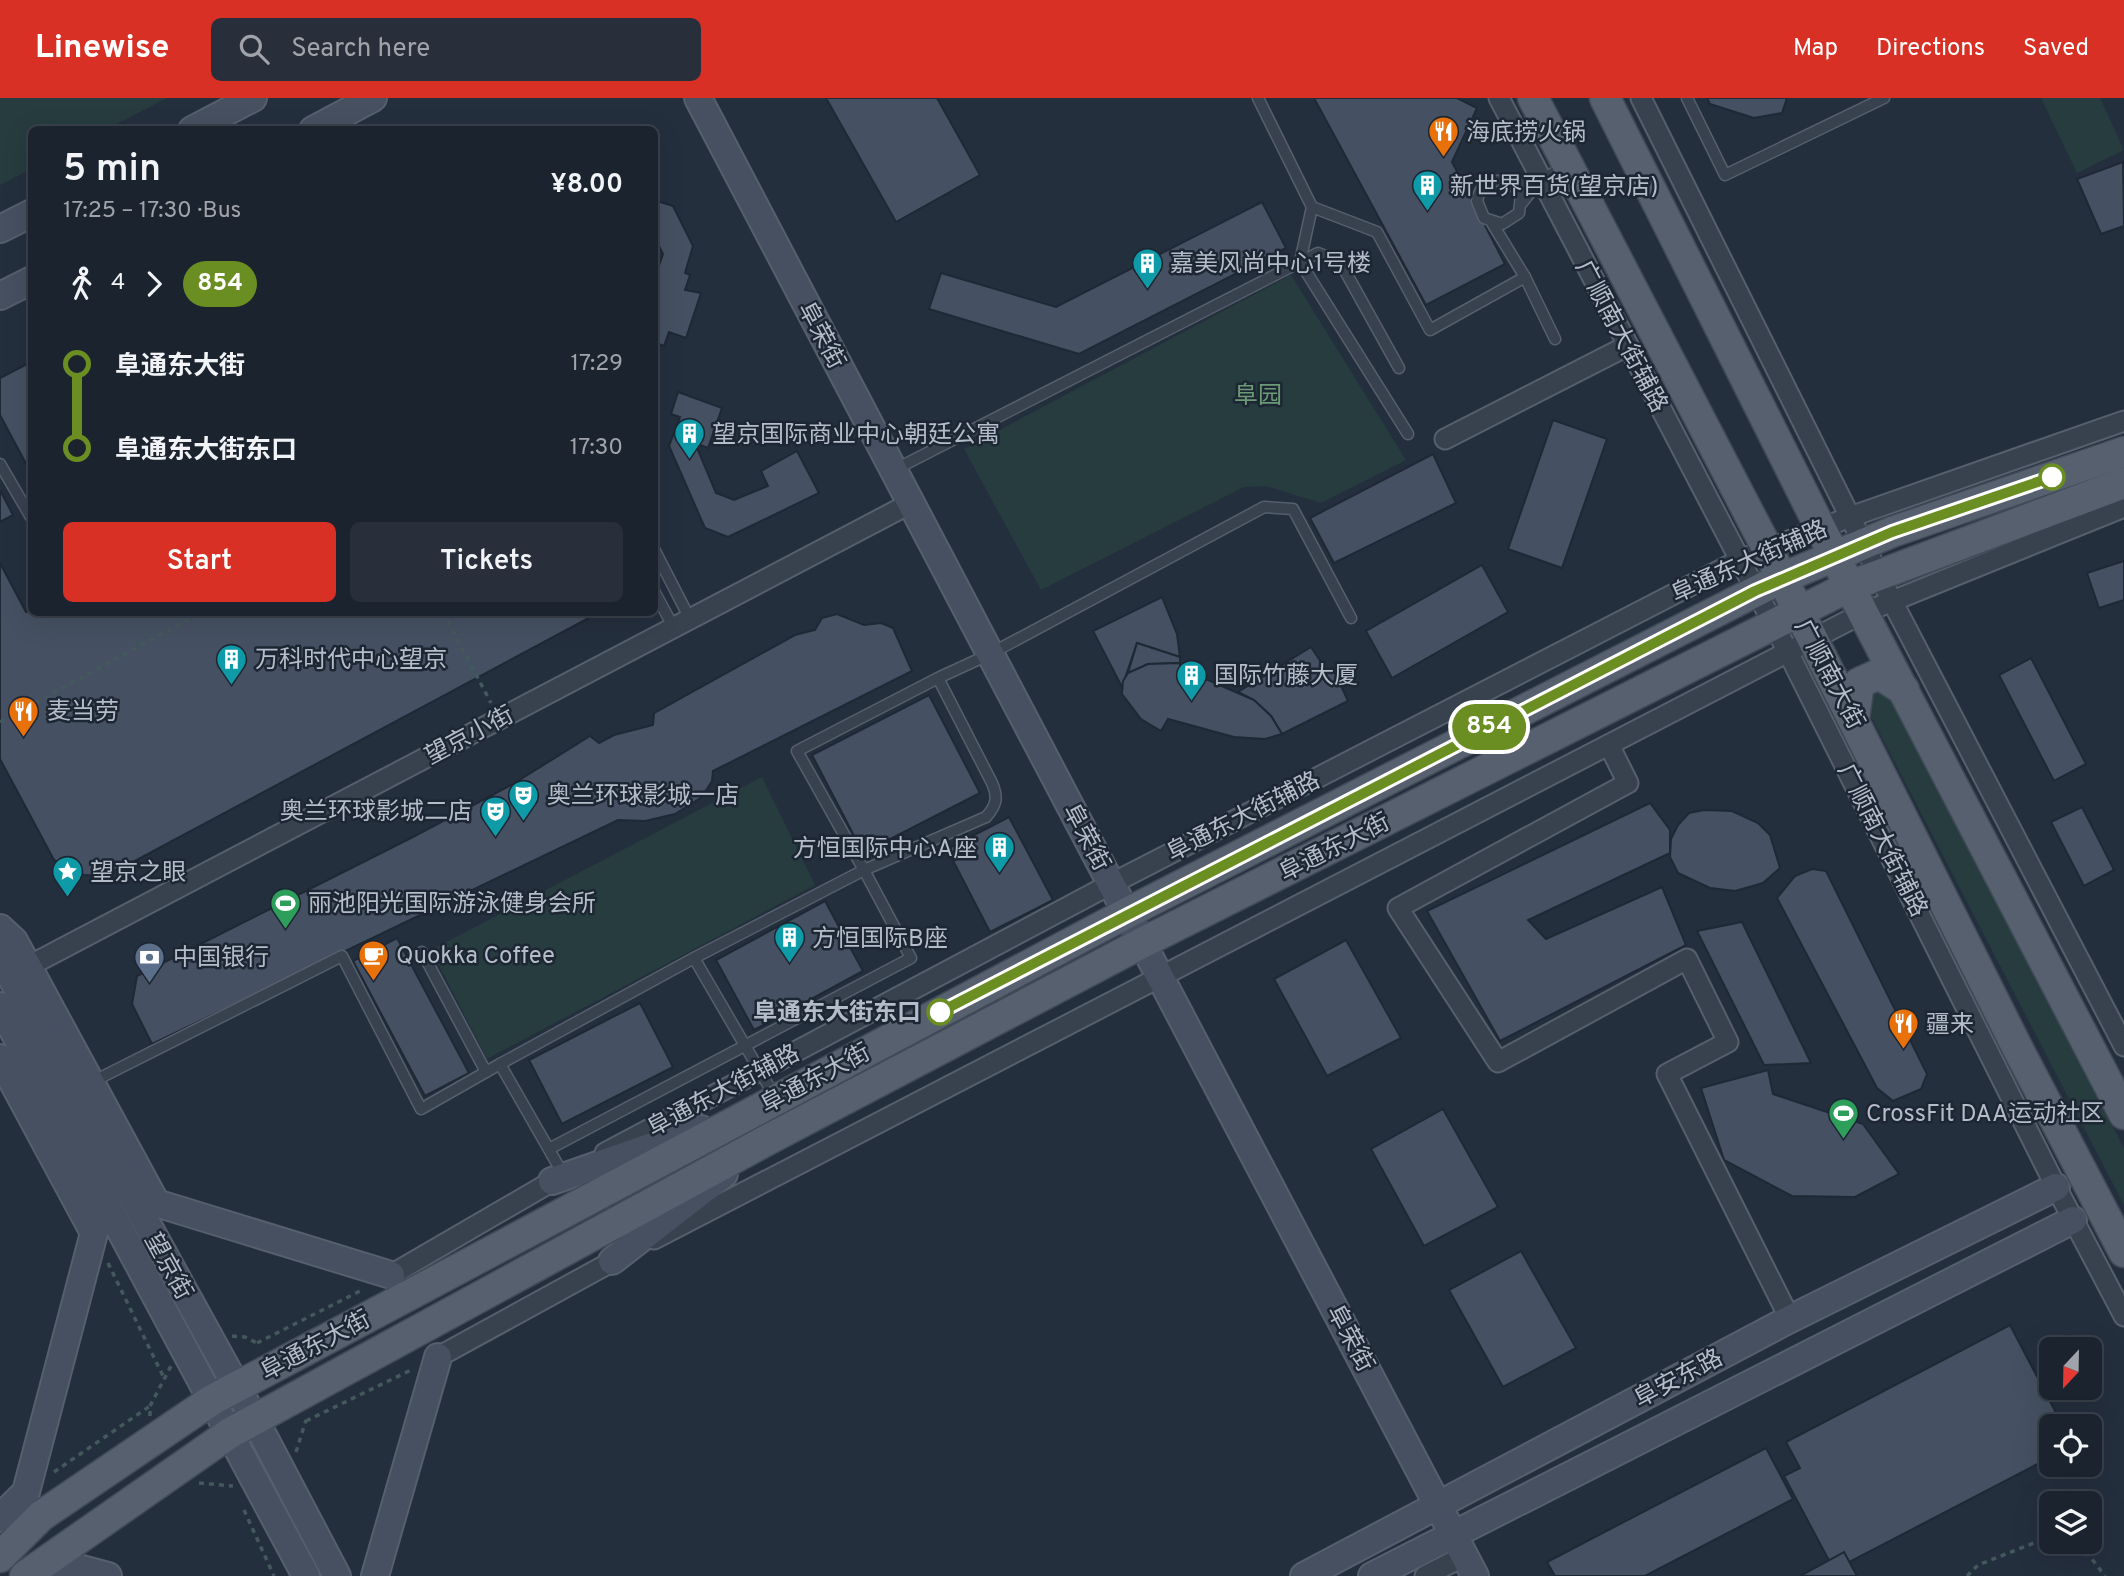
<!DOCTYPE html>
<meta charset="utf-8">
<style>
body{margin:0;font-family:Overpass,"Noto Sans SC",sans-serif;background:#282f3a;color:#f1f3f6;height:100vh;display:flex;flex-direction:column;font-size:26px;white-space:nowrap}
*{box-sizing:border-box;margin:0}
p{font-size:23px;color:#a0a4aa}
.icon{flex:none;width:38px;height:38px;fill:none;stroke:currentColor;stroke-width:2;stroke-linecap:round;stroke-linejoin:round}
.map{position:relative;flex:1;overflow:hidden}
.details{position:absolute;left:28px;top:28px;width:630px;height:490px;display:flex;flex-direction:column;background:#1b232e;border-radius:10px;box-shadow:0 7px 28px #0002,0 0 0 2px #39404a}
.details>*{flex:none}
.badge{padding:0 14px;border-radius:23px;font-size:24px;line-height:46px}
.needle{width:46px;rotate:202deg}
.fabs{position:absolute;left:2039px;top:1239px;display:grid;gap:14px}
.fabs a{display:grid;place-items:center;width:63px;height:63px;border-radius:10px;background:#1b232e;box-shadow:0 7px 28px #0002,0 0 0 2px #39404a;font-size:35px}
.map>.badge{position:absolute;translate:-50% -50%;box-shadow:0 0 0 4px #fff}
.legs{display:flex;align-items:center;gap:10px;height:77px;padding:0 35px;font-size:23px}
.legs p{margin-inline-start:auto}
.headline{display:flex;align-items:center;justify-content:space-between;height:119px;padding:0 35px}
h1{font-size:38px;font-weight:600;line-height:52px}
.action{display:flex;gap:14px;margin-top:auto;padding:14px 35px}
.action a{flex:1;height:80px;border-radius:10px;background:#d93025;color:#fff;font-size:28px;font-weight:600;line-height:80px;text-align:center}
.action a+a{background:#282f3a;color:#f1f3f6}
ul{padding:0 35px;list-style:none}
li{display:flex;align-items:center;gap:24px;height:84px;font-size:26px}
li i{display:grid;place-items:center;width:10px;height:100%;margin:0 9px;background:currentColor}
li i::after{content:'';width:18px;height:18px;margin:-9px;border:5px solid;border-radius:50%;background:#1b232e}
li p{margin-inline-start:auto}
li:first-child i{background:linear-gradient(#0000 50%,currentColor 0)}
li:last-child i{background:linear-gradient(currentColor 50%,#0000 0)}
header{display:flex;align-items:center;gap:42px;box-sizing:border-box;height:98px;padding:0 35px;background:#d93025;color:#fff}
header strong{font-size:33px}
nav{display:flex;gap:38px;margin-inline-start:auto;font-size:24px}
.search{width:490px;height:63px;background:#282f3a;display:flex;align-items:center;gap:18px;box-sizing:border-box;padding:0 24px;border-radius:10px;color:#a0a4aa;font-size:26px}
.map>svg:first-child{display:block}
.green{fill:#263c3f}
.building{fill:#455162;stroke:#1f2835;stroke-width:2}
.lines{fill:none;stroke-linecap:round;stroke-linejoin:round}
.lane-casing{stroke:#565f6c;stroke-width:13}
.street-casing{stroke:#565f6c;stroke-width:23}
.secondary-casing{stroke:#565f6c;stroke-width:30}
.primary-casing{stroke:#414a57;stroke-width:33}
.path{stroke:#44595c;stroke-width:3.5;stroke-dasharray:5 5;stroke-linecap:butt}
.lane{stroke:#38414e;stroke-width:10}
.street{stroke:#38414e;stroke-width:19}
.secondary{stroke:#465061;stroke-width:26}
.primary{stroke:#56606e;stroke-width:30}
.line-1-casing{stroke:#fff;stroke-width:16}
.line-1{stroke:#6b8e23;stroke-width:10}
.stop-1-dot{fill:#fff;stroke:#6b8e23;stroke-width:3.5}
.labels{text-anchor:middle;stroke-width:5;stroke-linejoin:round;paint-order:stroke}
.poi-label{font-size:24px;fill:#b4bcc9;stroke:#1d2633;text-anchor:start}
.street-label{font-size:24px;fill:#b4bcc9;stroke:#1d2633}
.park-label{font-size:24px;fill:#6b9a76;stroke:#1d2633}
.stop-label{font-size:24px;font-weight:bold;fill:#b4bcc9;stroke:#1d2633;text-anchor:end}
</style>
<header>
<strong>Linewise</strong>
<div class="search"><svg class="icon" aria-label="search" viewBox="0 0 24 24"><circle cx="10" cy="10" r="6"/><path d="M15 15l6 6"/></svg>Search here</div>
<nav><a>Map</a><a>Directions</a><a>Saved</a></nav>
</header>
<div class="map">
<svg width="2124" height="1478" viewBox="0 0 2124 1478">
<rect width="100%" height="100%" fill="#242f3e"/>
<g class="green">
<polygon points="0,0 167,0 107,31 32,32 31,71 0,87"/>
<polygon points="2041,0 2100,0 2124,52 2077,75"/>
<polygon points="1291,177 1406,362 1321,405 1266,388 1244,389 1041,492 964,351"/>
<polygon points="1886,589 2124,1050 2124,1107 1864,605 1867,592"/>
<polygon points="762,679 815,787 487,961 431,852"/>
</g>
<g class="building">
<polygon points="826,0 937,0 980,77 896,124"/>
<polygon points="1314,0 1457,0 1477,10 1452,64 1505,166 1426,207"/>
<polygon points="1707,0 1787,0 1782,15 1754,20 1710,6"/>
<polygon points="2123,64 2124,128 2101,136 2077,81"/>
<polygon points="654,102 673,108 693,148 685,175 690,177 685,192 701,195 686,240 669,234 664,248 654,244 654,182 663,156 654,138"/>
<polygon points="1262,104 1286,150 1079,256 929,211 941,175 1056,209"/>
<polygon points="29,265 32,269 32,377 0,317 0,280"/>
<polygon points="678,294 722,310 708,350 695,345 716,395 734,402 768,388 761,373 797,353 819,395 728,439 705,430 669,348 680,319 671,316"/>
<polygon points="1553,322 1607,341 1562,470 1508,451"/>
<polygon points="1433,356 1456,405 1334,465 1310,420"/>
<polygon points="0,392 13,417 0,424"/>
<polygon points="2124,463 2124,502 2099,510 2087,475"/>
<polygon points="0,465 26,514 32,512 32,514 600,514 131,765 102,778 84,777 54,762 0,661"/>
<polygon points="1482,467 1508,514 1392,580 1366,533"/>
<polygon points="1162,499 1177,536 1180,559 1137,545 1122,589 1093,533"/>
<polygon points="837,516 864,527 881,525 893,530 912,573 713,673 712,683 702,699 675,716 645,723 618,722 152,946 132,906 137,878 411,740 513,686 590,638 599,645 614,637 653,627 654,615 795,537 815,532 822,520"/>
<polygon points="1137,545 1180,559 1180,565 1148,566 1128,575"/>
<polygon points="1311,549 1327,573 1333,570 1348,603 1282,636 1271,618 1254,602 1238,594"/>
<polygon points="2031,560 2086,666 2054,683 1999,577"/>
<polygon points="1180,565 1180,577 1208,582 1254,602 1271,618 1282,636 1265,641 1234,639 1168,621 1161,633 1141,621 1122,596 1123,583 1128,575 1148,566"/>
<polygon points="929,597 980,695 863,755 812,657"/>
<polygon points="1650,705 1670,732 1670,755 1528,822 1546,841 1662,789 1686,847 1500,943 1427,813"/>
<polygon points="2082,709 2114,772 2084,788 2051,724"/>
<polygon points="1704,712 1732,713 1758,725 1770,737 1780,770 1763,785 1735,793 1710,790 1678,775 1670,759 1671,741 1678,727 1689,715"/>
<polygon points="1009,719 1053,802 990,834 947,751"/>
<polygon points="1812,771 1826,773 1927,976 1921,991 1893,1003 1877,990 1777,800 1795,778"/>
<polygon points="825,803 863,873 754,932 716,862"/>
<polygon points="1742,824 1811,965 1764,967 1697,833"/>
<polygon points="397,840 469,975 425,998 353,863"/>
<polygon points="1346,842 1401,940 1327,978 1274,881"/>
<polygon points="640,905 673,969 562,1026 529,962"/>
<polygon points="1768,972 1773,996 1863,1026 1899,1076 1855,1099 1792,1098 1724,1062 1701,990"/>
<polygon points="1443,1011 1498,1109 1424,1148 1371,1051"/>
<polygon points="1521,1153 1576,1250 1503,1289 1449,1192"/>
<polygon points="2010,1227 2063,1328 2051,1328 2051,1359 1834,1472 1784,1378 1800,1370 1786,1344"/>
<polygon points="1766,1350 1793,1401 1645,1478 1555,1478 1547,1464"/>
<polygon points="1844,1454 1857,1478 1800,1478"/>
</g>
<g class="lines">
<defs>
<g id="lane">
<polyline points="1258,0 1312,109 1377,134 1430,232 1525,179 1492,125"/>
<polyline points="1687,0 1725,77 1884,0"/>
<path d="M1511,85L1521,97L1519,115L1502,126L1484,120L1477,103C1483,70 1515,88 1538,82C1547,80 1556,73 1563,69"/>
<polyline points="1522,105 1540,82"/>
<polyline points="1312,109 1300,164 1408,336"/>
<polyline points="1525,179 1555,241"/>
<polyline points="0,366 32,421"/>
<polyline points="894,372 1318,155 1340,164 1399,270"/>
<polyline points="654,451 690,521"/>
<polyline points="654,493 674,530"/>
<path d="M938,580L797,653L864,772L986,719C997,707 998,699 992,685L938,580L990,556L1264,409L1293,411L1351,520"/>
<polyline points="422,854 486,974"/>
<polyline points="694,860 775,999"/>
<polyline points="92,984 342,858 421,1011 500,966"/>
<polyline points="549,1051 911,860 864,772 694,860 500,966 563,1076"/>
</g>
<g id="street">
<polyline points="1499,0 1788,554 2056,1089 2124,1218"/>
<polyline points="1641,0 1892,503 2124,948"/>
<polyline points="1445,341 1627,248"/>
<polyline points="1609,647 1628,685 1398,810 1498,964 1687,861 1728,944 1667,976 1790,1221"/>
<polyline points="27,869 911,405"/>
<polyline points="605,1055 1111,786 1740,462 1850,419 2124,323"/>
<polyline points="654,1141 1863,515 2124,409"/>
<polyline points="391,1177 563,1077"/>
<polyline points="438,1259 624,1157"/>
<polyline points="1425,1478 1464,1458"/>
</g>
<g id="secondary">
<polyline points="698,0 1475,1478"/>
<polyline points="192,32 253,0"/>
<polyline points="313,32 373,0"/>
<polyline points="0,131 32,115"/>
<polyline points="0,198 32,182"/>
<polyline points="0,830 14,843 156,1105 391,1177"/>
<polyline points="0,859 255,1322 337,1478"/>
<polyline points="0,908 306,1478"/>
<polyline points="0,960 94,1135 26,1394 0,1420"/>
<polyline points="552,1083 701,1031"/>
<polyline points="612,1163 724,1076"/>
<polyline points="61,1478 71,1468 108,1478"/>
<polyline points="375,1478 438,1259"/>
<polyline points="1304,1478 1790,1221 2056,1089"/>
<polyline points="1372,1478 2073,1122"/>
</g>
<g id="primary">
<polyline points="1533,0 1768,452 2018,951 2124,1154"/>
<polyline points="1605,0 1863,515 2124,1016"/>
<polyline points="1854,621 1859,585 1879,576 1904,592"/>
<polyline points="0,1459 41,1418 212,1302 1127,815 1780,481 1892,434 2124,354"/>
<polyline points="25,1478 230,1335 771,1040 1142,845 1850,488 2124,385"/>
</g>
</defs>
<use href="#lane" class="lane-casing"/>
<use href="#street" class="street-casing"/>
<use href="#secondary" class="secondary-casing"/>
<use href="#primary" class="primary-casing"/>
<g class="path">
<polyline points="443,514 491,605"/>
<polyline points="0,624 202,514"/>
<polyline points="108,1165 164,1280"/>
<polyline points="232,1238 245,1239 257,1245"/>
<polyline points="257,1245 364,1191"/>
<polyline points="150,1318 150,1308 171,1268"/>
<polyline points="306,1323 411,1272"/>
<polyline points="296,1354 306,1322"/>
<polyline points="54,1374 150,1308"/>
<polyline points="199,1385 233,1388"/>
<polyline points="244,1412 274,1478"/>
<polyline points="1967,1478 1978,1467 2039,1443 2085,1452 2105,1478"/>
</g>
<use href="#lane" class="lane"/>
<use href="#street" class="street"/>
<use href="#secondary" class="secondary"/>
<use href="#primary" class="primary"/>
</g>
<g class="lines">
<defs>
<polyline id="line-1" points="940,914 1755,493 1892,434 2052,379"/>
</defs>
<use href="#line-1" class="line-1-casing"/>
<use href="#line-1" class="line-1"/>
</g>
<defs>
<symbol id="restaurant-pin" viewBox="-11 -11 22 30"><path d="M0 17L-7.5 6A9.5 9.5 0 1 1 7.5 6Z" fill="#e8710a" stroke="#1d2633"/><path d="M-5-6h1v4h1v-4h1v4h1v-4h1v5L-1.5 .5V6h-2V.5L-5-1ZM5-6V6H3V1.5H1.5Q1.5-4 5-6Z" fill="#fff"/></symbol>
<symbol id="building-pin" viewBox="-11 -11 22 30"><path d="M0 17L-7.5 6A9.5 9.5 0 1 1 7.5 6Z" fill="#0f9aa8" stroke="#1d2633"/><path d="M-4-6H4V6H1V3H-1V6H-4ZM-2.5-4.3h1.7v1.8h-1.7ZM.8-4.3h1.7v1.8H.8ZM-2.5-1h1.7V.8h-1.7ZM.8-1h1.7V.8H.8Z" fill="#fff"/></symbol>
<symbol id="theatre-pin" viewBox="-11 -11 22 30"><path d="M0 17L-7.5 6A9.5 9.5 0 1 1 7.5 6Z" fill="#0f9aa8" stroke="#1d2633"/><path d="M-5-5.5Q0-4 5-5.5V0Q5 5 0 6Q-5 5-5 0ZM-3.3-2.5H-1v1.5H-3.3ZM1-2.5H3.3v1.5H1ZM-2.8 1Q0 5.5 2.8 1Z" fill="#fff"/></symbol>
<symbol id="sight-pin" viewBox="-11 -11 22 30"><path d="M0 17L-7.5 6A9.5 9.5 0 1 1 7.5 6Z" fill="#0f9aa8" stroke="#1d2633"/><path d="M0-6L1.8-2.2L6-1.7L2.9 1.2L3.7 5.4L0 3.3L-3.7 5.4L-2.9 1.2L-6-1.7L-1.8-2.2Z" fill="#fff"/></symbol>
<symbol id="stadium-pin" viewBox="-11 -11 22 30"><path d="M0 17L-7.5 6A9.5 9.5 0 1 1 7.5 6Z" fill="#2e9e5b" stroke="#1d2633"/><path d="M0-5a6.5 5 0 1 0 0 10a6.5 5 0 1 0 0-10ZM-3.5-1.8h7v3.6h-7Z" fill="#fff"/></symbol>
<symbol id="cafe-pin" viewBox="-11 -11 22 30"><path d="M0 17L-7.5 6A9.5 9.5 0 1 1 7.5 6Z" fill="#e8710a" stroke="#1d2633"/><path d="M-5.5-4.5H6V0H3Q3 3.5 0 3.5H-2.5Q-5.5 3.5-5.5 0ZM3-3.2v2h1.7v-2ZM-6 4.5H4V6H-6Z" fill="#fff"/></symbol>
<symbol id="bank-pin" viewBox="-11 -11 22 30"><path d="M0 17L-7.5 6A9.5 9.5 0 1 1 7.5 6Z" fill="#5c6f8a" stroke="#1d2633"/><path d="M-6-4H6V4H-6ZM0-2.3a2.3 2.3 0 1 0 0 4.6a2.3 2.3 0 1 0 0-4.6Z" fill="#fff"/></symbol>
</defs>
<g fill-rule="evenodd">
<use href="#restaurant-pin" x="1426" y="16" width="35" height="47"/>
<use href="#building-pin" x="1410" y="70" width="35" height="47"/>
<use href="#building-pin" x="1130" y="148" width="35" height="47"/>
<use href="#building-pin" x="672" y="318" width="35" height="47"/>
<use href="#building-pin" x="214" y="544" width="35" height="47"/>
<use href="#building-pin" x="1174" y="560" width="35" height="47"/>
<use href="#restaurant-pin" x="6" y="596" width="35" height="47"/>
<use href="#theatre-pin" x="506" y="680" width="35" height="47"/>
<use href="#theatre-pin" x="478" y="696" width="35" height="47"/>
<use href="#building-pin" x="982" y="732" width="35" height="47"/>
<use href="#sight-pin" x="50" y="756" width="35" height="47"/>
<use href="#stadium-pin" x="268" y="788" width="35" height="47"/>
<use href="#building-pin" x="772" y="822" width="35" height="47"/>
<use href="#cafe-pin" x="356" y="840" width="35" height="47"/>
<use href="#bank-pin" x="132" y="842" width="35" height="47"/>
<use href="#restaurant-pin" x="1886" y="908" width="35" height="47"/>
<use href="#stadium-pin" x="1826" y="998" width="35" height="47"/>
</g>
<g class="stop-1-dot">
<circle cx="2052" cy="379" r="12"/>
<circle cx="940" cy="914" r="12"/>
</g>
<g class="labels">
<g class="poi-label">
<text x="1466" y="42">海底捞火锅</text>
<text x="1450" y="96">新世界百货(望京店)</text>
<text x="1170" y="173">嘉美风尚中心1号楼</text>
<text x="712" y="344">望京国际商业中心朝廷公寓</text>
<text x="255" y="569">万科时代中心·望京</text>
<text x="1214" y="585">国际竹藤大厦</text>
<text x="47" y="621">麦当劳</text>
<text x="547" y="705">奥兰环球影城一店</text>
<text x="472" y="721" text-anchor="end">奥兰环球影城二店</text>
<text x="977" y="758" text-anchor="end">方恒国际中心A座</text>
<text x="90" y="782">望京之眼</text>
<text x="308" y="813">丽池阳光国际游泳健身会所</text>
<text x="812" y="848">方恒国际B座</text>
<text x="396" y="865">Quokka Coffee</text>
<text x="173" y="867">中国银行</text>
<text x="1926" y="934">疆来</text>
<text x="1866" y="1023">CrossFit DAA运动社区</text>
</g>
<g class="street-label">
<text transform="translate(822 237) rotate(62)" y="8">阜荣街</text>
<text transform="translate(1622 238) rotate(62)" y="8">广顺南大街辅路</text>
<text transform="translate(1749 463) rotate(-24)" y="8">阜通东大街辅路</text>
<text transform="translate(1830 576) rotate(62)" y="8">广顺南大街</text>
<text transform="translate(469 637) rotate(-28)" y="8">望京小街</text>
<text transform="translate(1243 718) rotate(-27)" y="8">阜通东大街辅路</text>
<text transform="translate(1087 739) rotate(62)" y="8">阜荣街</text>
<text transform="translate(1883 742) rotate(63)" y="8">广顺南大街辅路</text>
<text transform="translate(1334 749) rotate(-27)" y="8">阜通东大街</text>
<text transform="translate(815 980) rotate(-28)" y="8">阜通东大街</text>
<text transform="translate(723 992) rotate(-28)" y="8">阜通东大街辅路</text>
<text transform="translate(169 1168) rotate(61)" y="8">望京街</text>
<text transform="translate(1351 1240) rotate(62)" y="8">阜荣街</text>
<text transform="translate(315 1247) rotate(-28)" y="8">阜通东大街</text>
<text transform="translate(1678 1280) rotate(-28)" y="8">阜安东路</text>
</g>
<g class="park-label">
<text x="1258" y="305">阜园</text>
</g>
<g class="stop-label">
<text x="921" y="922">阜通东大街东口</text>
</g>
</g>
</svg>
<div class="fabs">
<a><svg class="needle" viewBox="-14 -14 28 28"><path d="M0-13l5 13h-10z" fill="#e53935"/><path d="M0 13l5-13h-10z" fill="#a0a4aa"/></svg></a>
<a><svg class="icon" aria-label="locate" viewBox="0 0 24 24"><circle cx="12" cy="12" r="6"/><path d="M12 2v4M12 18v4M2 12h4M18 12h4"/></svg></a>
<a><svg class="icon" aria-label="layers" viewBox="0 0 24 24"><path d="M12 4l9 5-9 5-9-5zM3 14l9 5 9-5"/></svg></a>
</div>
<b class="badge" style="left:1489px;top:629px;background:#6b8e23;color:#fff">854</b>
<section class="details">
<div class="headline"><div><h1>5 min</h1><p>17:25 – 17:30 · Bus</p></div><b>¥8.00</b></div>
<div class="legs"><svg class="icon" aria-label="walk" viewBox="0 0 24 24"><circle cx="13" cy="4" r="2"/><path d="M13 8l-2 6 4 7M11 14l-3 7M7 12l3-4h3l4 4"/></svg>4<svg class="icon" aria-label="forward" viewBox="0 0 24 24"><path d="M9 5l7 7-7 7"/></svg><b class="badge" style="background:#6b8e23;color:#fff">854</b></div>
<ul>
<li><i style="color:#6b8e23"></i><b>阜通东大街</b><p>17:29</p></li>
<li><i style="color:#6b8e23"></i><b>阜通东大街东口</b><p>17:30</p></li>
</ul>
<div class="action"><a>Start</a><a>Tickets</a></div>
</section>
</div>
